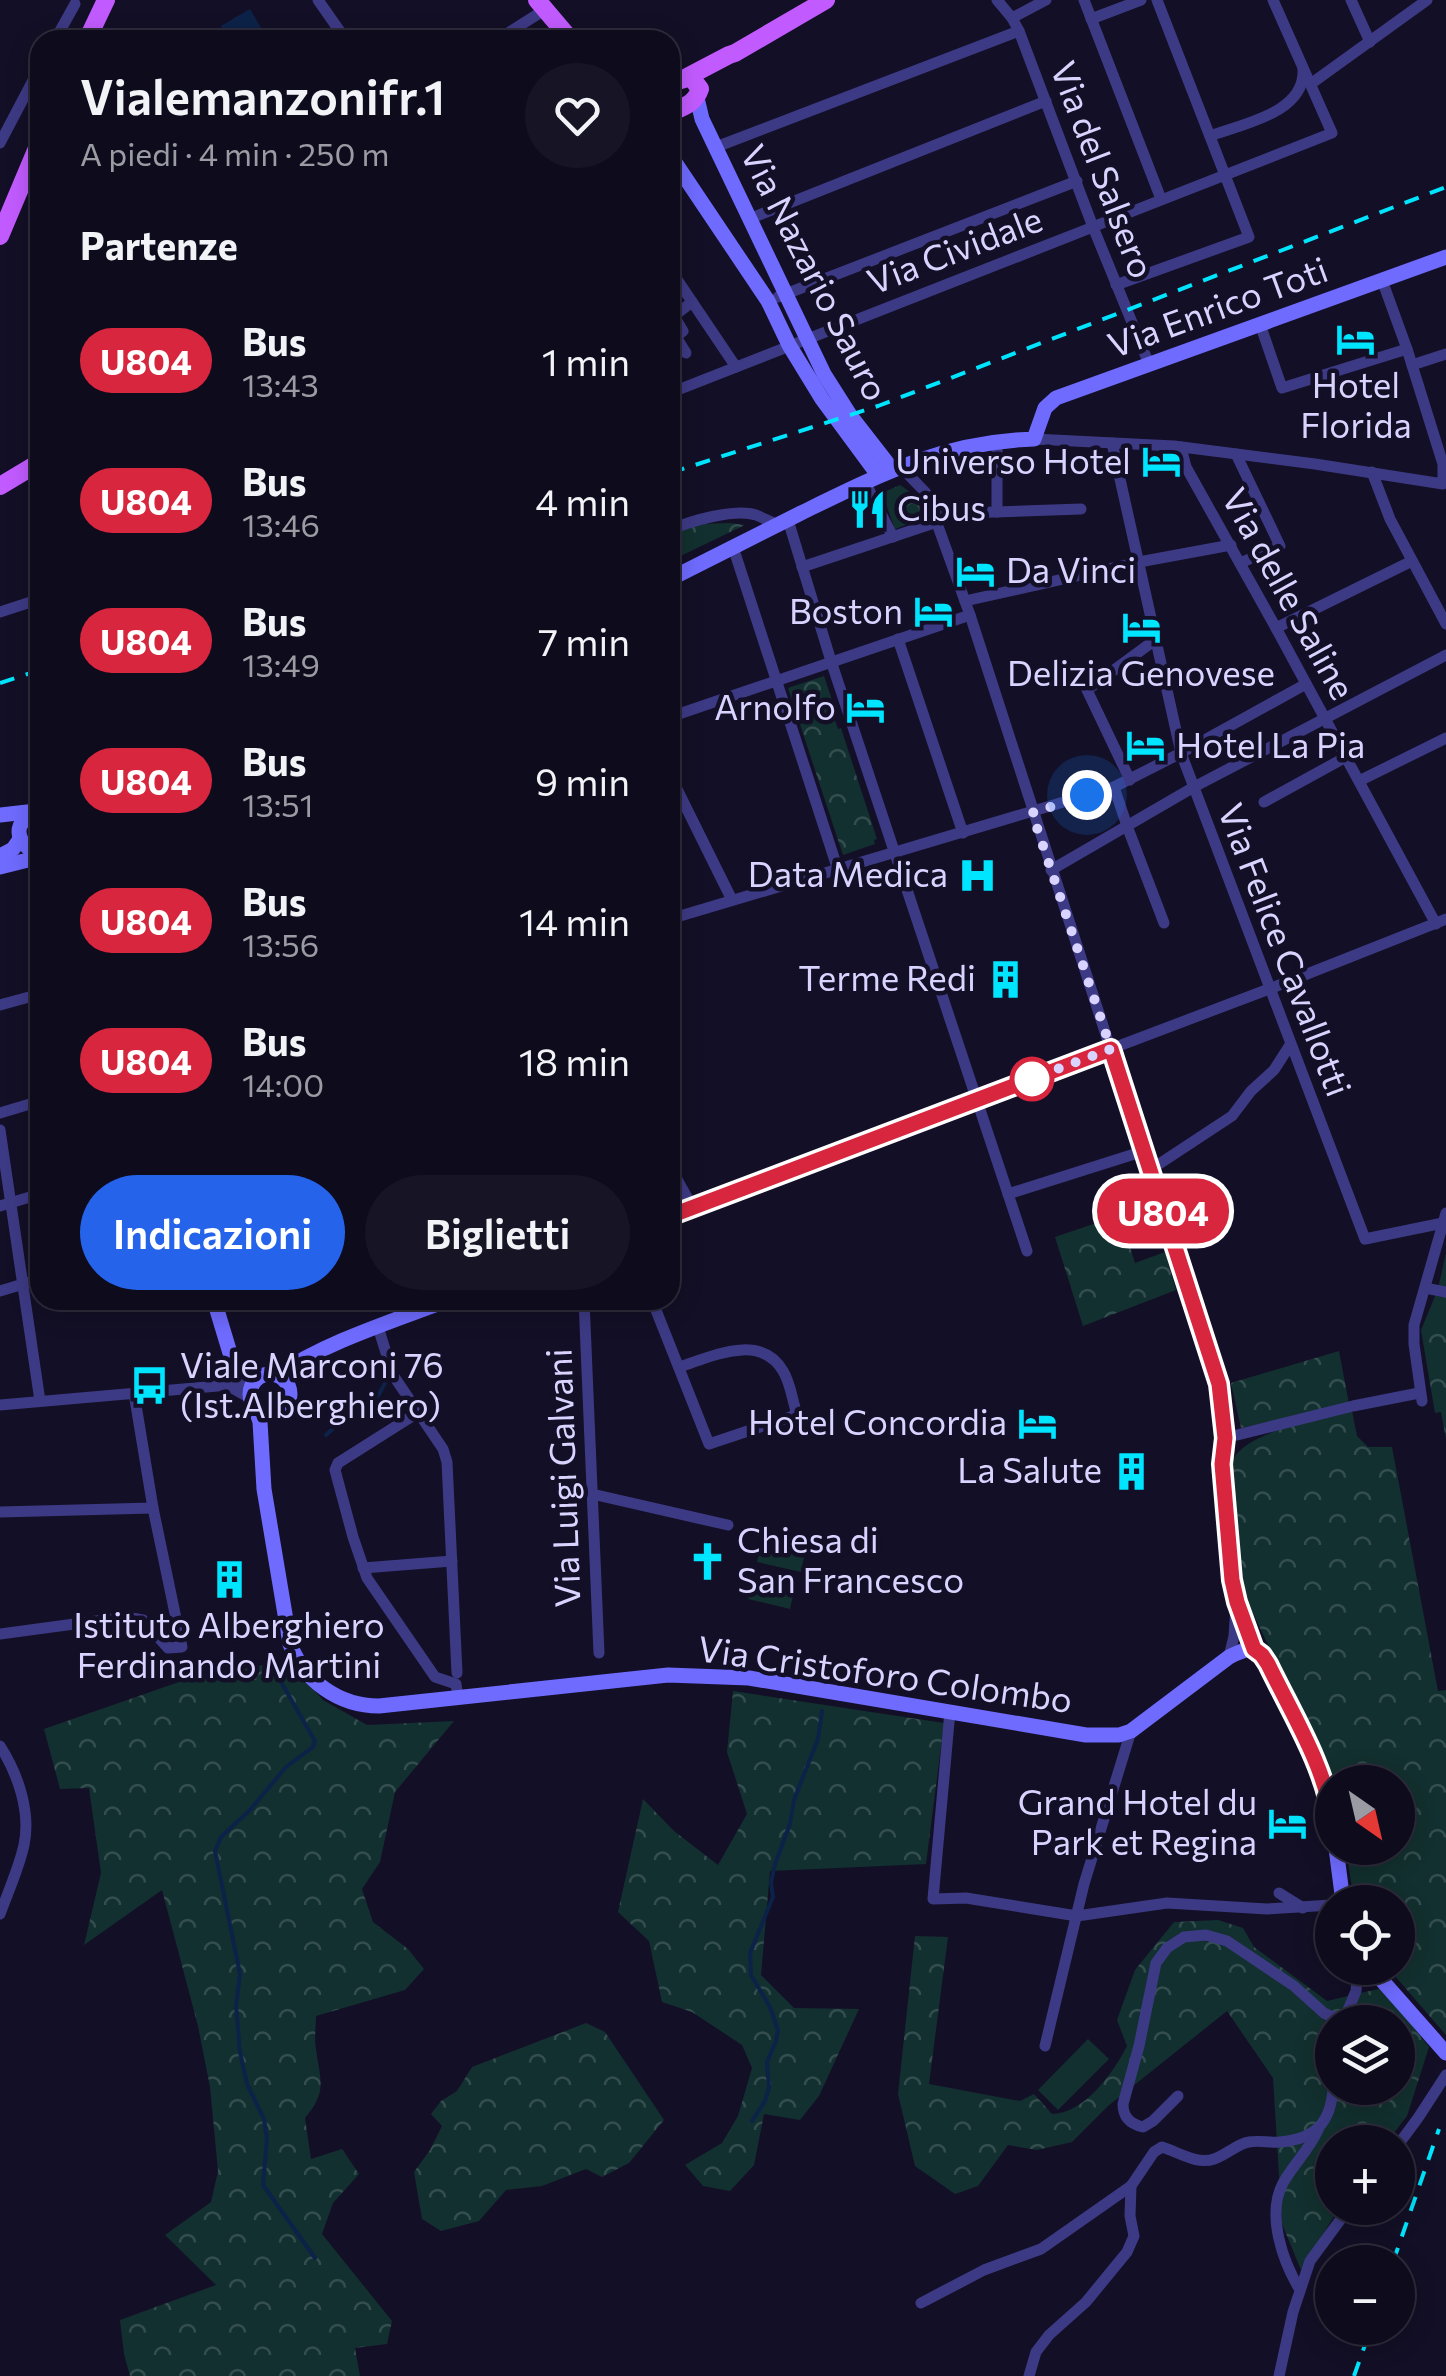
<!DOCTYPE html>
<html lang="it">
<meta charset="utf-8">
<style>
body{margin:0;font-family:Commissioner,sans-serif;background:#171425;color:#f1f3f6;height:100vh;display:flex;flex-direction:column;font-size:38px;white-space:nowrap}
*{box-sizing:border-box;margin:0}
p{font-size:32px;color:#9b9ba3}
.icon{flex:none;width:55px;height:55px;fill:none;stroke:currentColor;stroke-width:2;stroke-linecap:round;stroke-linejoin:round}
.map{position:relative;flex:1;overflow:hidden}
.panel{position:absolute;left:30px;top:30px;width:650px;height:1280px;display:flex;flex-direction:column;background:#0e0b1c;border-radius:30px;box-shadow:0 5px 25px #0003,0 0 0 2px #2e2b3b}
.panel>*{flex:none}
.badge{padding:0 20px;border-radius:32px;font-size:35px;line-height:65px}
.needle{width:65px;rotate:146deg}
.tools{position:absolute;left:1315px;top:1765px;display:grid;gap:20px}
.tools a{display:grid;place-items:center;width:100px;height:100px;border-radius:50%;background:#0e0b1c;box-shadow:0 5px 25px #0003,0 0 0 2px #2e2b3b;font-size:50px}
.you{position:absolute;width:50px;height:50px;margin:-25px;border:8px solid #fff;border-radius:50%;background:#1a73e8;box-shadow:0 0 0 15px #1a73e833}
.map>.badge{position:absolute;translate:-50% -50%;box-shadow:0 0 0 5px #fff}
h2{padding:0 50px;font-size:38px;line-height:90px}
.round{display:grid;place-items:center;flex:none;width:105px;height:105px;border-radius:52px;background:#171425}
.headline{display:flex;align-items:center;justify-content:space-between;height:170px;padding:0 50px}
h1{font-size:48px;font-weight:600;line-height:75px}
.cta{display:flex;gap:20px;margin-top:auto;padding:20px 50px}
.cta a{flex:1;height:115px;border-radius:60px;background:#2563eb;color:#fff;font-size:40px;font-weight:600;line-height:115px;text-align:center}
.cta a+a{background:#171425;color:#f1f3f6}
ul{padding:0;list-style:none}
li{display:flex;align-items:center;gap:30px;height:140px;padding:0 50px}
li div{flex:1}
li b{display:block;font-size:38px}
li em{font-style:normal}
li .badge{min-width:110px;font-weight:700;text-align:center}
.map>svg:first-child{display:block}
.forest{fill:url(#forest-crowns);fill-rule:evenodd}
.pitch{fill:#12302f}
.water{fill:url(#water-waves)}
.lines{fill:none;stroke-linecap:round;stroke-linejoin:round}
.stream{stroke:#0c2248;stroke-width:4}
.street{stroke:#3d3a85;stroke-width:11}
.secondary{stroke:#6f6bff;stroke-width:15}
.primary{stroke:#c25bff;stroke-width:18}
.rail{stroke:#00e5ff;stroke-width:4;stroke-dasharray:15 12;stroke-linecap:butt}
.line-casing{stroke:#fff;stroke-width:22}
.line{stroke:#d7263d;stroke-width:15}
.walk{stroke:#d9d4ff;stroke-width:10;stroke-dasharray:0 18}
.stop-dot{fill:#fff;stroke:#d7263d;stroke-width:5}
.labels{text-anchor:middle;stroke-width:9;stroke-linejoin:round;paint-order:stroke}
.street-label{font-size:35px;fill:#d9d4ff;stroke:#130f26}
.poi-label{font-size:35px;fill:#d9d4ff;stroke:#130f26;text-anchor:end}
</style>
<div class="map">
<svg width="1446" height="2376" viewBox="0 0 1446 2376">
<defs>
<pattern id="forest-crowns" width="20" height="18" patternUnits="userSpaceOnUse" patternTransform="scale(2.5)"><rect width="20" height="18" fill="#12302f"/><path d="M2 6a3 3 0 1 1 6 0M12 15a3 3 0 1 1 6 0" fill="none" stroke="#344d4e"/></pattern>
<pattern id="water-waves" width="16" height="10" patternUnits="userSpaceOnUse" patternTransform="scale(2.5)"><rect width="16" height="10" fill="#0c2248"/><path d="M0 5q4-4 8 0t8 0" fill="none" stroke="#2f4163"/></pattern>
</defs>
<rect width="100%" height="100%" fill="#130f26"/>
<g class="forest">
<polygon points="900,485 916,496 924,518 895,529 882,493"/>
<polygon points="730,523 745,525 670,561 670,535 701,524"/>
<polygon points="824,676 837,715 834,717 838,729 841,728 877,839 874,840 875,844 843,855 788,688"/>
<polygon points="1120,1215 1135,1263 1165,1252 1176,1290 1083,1326 1055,1237"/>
<polygon points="1446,1253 1446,1439 1441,1412 1435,1413 1421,1330 1438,1289"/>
<polygon points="1339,1351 1349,1404 1241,1428 1231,1383"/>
<path d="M1352,1411L1357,1436L1368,1447H1392L1438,1691L1446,1690V2035L1388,1968H1398V1902H1354L1346,1848H1398V1782H1334L1245,1597L1239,1549L1232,1461C1247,1430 1320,1420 1352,1411Z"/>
<path d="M287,1660L323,1700L367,1725L454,1721L395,1792L380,1862L362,1889L373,1922L408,1949L424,1969L405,1990L316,2016C316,2027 314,2038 316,2049C320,2080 328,2091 305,2118L311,2159L342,2149L359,2174L333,2203L322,2234L392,2321L387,2344L355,2348L360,2376H130L124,2354L120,2320L216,2285L165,2235L211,2202L218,2171L210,2087L198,2026L162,1890L84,1945L101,1873L89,1788L60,1789L44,1729L179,1682Z"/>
<polygon points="733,1691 944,1723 926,1864 770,1871 761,1975 794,2008 859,2009 819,2096 800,2120 764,2114 754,2165 730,2191 703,2186 685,2165 722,2143 738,2116 752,2068 742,2045 692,2012 662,2002 649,1941 618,1912 643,1799 674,1831 718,1865 747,1814 727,1752"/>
<path d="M1218,1920L1243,1928L1254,1947L1327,2001L1382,1988L1429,2047L1407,2116L1387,2142H1332V2208H1339L1301,2270L1282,2224L1273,2078L1227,2011L1108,2106L1072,2142L1037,2150L1008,2145L978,2186L955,2194L915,2166L898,2094L915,1936L948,1937L929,2084L1020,2101L1034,2094L1052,2114C1085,2113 1113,2073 1127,2046L1117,2020L1135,1970L1174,1922ZM1332,2022H1398V2088H1332Z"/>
<polygon points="586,2023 605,2032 664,2120 629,2163 602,2177 586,2169 542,2186 506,2190 479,2221 441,2231 422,2219 414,2172 430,2150 442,2126 431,2114 441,2101 457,2091 472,2067"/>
</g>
<g class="pitch">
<polygon points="762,1538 806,1547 801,1572 757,1562"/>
<polygon points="753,1577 795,1587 790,1609 748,1599"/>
<polygon points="1088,2039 1109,2059 1058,2110 1038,2090"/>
</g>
<polygon class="water" points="250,9 268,40 229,40 221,26"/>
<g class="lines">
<g class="stream">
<polyline points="326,1435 342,1420 365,1410 375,1402 386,1381"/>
<polyline points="273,1651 281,1682 315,1741 313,1747 286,1767 250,1810 221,1837 215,1851 240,1974 236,2006 240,2052 247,2084 264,2119 267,2139 263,2185 315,2258"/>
<polyline points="752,2121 765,2101 769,2088 767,2062 776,2041 778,2030 770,2007 751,1975 750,1953 773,1897 771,1883 775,1864 790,1824 794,1800 818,1739 822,1711"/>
</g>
<g class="street">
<polyline points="318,0 346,40"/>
<polyline points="997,0 1012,18 1019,31 1093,227 1149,364"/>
<polyline points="1084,0 1161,199"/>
<polyline points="1351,0 1370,42"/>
<polyline points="1012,18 1046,0"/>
<polyline points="1091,19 1141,0"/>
<polyline points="55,40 75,4"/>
<polyline points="497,40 546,9"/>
<polyline points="1312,83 1427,0"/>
<path d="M1210,136C1242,124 1306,113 1303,69"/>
<polyline points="0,143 40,67"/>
<polyline points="716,147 1019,31"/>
<polyline points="749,219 1046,101"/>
<polyline points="1095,226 1332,133 1273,0"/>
<polyline points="670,269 736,367"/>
<polyline points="1116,285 1249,237 1157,0"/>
<polyline points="778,297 1077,181"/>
<polyline points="1260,324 1282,388 1407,349"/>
<polyline points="686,353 676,337 683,331 674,316 692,302"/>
<polyline points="1412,365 1446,354"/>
<polyline points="670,393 1093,227"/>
<polyline points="1034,439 1174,446 1315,464 1443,484 1443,464 1407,349 1382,280"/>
<polyline points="1112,443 1181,753 1365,1239 1443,1223"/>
<polyline points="1181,447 1186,467 1276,628 1436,924"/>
<polyline points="1236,454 1280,546 1240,563"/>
<polyline points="900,466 926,493 970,615 1219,1384 1225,1438 1222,1464 1232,1580 1237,1602 1254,1649"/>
<polyline points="1372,472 1390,519 1446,624"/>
<polyline points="865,482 893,537"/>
<polyline points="997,512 997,441"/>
<polyline points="935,514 1081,509"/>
<polyline points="788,520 831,661 1027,1251"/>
<path d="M670,530C690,521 735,508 756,515C763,518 771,522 778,525"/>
<polyline points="733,547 838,870"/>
<polyline points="802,567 937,522"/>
<polyline points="965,601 1139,562 1231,545"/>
<polyline points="0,612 40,599"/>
<polyline points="1276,628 1412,561"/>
<polyline points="898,639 963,833"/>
<polyline points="670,717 970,615"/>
<polyline points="670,775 732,900"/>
<polyline points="1130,780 1087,690 1155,640"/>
<polyline points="1359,781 1446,738"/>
<polyline points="1114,787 1127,826 1164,923"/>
<polyline points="1264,802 1346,757"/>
<polyline points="1051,870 1194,787 1446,655"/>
<polyline points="670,919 1114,787 1181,753 1306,684"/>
<polyline points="0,1005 40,994"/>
<polyline points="0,1113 40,1101"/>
<polyline points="0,1130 40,1401"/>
<polyline points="670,1167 693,1208"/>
<polyline points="1150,1170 1232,1116 1251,1091 1274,1070 1290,1045"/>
<polyline points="1008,1194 1144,1151"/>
<polyline points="0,1206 40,1194"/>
<polyline points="670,1216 1269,989 1446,919"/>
<polyline points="1425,1288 1446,1292"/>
<polyline points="0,1291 40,1279"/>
<polyline points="584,1300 599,1653"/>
<path d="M652,1300L709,1444L793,1416L796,1411C792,1398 790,1382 783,1371C760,1332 711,1357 679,1367"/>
<polyline points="378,1327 393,1375 443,1449 447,1462 457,1673"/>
<polyline points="232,1388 250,1398"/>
<polyline points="1422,1401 1414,1344 1414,1325 1446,1213"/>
<polyline points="0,1405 252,1383"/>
<polyline points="417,1413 338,1463 335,1470 353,1537 367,1578 435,1677 456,1684 458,1697"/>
<polyline points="1225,1438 1353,1406 1419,1393"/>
<polyline points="592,1494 728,1525"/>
<polyline points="0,1512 153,1508"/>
<polyline points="363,1568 452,1561"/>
<polyline points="0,1634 126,1617 143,1620 168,1648 182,1647 153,1508 134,1393"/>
<polyline points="1229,1657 1234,1636 1236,1607"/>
<polyline points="950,1711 933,1899 966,1898 1077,1916 1167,1903 1267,1909 1332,1905"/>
<path d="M0,1746C18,1774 31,1812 24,1845C19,1868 8,1892 0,1914"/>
<polyline points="1279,1893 1303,1908"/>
<polyline points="1343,2022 1356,1991 1358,1968"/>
<polyline points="1045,2046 1084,1884 1131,1731"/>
<path d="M1178,2096L1153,2121L1143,2127C1130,2124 1123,2117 1123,2104L1139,2046L1156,1963L1167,1948L1184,1937L1206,1935L1227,1941L1294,1986L1324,2013L1330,2016L1344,2017"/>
<polyline points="1398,2145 1418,2118 1446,2075"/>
<path d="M1300,2290C1283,2262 1266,2215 1283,2183C1293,2165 1309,2150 1318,2130"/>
<polyline points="921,2303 984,2270 1041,2249 1131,2186"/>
<path d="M1029,2376L1036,2352L1049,2335L1086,2302L1127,2252L1134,2236L1130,2216L1131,2186L1154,2152L1162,2147C1178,2152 1197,2165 1214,2159C1226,2155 1237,2144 1249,2142C1259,2140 1270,2143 1280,2142C1316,2139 1331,2122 1333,2088"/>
<polyline points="1279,2376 1293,2312 1310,2261 1349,2208"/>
</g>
<g class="secondary">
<polyline points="697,98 702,119 824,374 850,415 892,469"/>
<polyline points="670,155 768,301 789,345 822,399 878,475"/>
<path d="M670,579C714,557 757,535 801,513C881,474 943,442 1034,439L1045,408L1056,398L1446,257"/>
<path d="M40,811C11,820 13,844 40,854"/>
<polyline points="0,815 36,811"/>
<polyline points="0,856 13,849 20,839"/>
<polyline points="0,867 40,857"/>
<polyline points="214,1300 233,1363 256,1379"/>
<circle cx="270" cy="1394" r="20"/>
<path d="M277,1375C328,1341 391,1322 448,1300"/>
<path d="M255,1407L260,1422L264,1489L290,1644C304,1681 339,1706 379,1706L668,1675L749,1678L1086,1735H1119L1131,1731L1229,1657C1247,1648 1256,1644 1268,1664C1290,1711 1326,1767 1332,1819"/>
<polyline points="1336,1848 1343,1902"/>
<polyline points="1371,1968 1446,2053"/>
</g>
<g class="primary">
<polyline points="537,0 571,40"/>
<polyline points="87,40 106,0"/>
<polyline points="687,77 729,55 735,53 826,0"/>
<path d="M670,83L691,77L700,89C695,104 683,107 670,113"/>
<polyline points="0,236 40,141"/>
<polyline points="0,486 40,462"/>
</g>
<g class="rail">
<polyline points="670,473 878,406 1446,187"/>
<polyline points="0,683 40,670"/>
<polyline points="1393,2262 1439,2129"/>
<polyline points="1354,2376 1371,2328"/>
</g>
</g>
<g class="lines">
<defs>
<path id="line" d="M670,1216L1111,1049L1219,1384L1225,1438L1222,1464L1232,1580L1237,1602L1254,1649L1262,1655L1268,1664C1290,1710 1326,1768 1332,1819"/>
</defs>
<use href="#line" class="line-casing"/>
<use href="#line" class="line"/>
<polyline class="walk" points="1032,1079 1020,1083 1111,1049 1032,813 1087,795"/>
</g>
<defs>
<symbol id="hotel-bare" viewBox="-9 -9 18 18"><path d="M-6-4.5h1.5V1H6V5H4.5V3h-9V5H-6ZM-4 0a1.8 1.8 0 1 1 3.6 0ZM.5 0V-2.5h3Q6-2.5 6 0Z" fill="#00e5ff" stroke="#130f26" stroke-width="2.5" paint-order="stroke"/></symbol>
<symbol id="restaurant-bare" viewBox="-9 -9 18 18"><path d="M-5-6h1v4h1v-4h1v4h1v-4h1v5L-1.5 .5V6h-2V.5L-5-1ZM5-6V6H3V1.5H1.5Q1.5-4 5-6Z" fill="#00e5ff" stroke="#130f26" stroke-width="2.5" paint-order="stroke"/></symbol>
<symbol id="hospital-bare" viewBox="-9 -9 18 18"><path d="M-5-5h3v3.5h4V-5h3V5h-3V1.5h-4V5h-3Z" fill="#00e5ff" stroke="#130f26" stroke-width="2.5" paint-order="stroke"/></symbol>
<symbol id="building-bare" viewBox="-9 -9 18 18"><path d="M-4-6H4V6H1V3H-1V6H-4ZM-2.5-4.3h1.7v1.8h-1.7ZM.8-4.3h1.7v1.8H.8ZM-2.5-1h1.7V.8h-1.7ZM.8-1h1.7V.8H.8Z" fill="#00e5ff" stroke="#130f26" stroke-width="2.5" paint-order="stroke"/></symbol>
<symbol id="bus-bare" viewBox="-9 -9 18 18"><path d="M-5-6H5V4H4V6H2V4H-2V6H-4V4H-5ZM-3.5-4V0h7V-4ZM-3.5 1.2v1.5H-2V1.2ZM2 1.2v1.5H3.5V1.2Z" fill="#00e5ff" stroke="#130f26" stroke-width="2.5" paint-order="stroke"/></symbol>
<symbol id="church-bare" viewBox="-9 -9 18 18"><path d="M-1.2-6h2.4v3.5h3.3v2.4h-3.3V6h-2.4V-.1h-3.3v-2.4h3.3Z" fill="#00e5ff" stroke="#130f26" stroke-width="2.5" paint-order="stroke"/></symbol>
</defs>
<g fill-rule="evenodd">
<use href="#hotel-bare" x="1328" y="312" width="55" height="55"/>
<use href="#hotel-bare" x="1134" y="434" width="55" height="55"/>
<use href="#restaurant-bare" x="840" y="482" width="55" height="55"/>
<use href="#hotel-bare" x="948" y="544" width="55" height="55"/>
<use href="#hotel-bare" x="906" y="584" width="55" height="55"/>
<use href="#hotel-bare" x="1114" y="600" width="55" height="55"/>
<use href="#hotel-bare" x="838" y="680" width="55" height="55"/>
<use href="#hotel-bare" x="1118" y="718" width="55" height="55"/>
<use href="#hospital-bare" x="950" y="848" width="55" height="55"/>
<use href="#building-bare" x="978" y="952" width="55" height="55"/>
<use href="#bus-bare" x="122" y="1358" width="55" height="55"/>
<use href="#hotel-bare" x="1010" y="1396" width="55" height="55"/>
<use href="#building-bare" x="1104" y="1444" width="55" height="55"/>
<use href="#church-bare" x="680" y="1534" width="55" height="55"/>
<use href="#building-bare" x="202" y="1552" width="55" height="55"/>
<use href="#hotel-bare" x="1260" y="1796" width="55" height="55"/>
</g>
<circle class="stop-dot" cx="1032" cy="1079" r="20"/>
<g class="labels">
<g class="street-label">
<text transform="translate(1102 170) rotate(69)" y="12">Via del Salsero</text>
<text transform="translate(955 251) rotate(-21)" y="12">Via Cividale</text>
<text transform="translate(814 273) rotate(63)" y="12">Via Nazario Sauro</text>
<text transform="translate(1218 308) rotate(-20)" y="12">Via Enrico Toti</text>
<text transform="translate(1288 594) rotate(61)" y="12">Via delle Saline</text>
<text transform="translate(1284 950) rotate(69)" y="12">Via Felice Cavallotti</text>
<text transform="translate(564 1478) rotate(-92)" y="12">Via Luigi Galvani</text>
<text transform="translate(885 1675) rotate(8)" y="12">Via Cristoforo Colombo</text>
</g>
<g class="poi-label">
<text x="1356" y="398" text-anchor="middle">Hotel<tspan x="1356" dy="40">Florida</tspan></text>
<text x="1131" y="474">Universo Hotel</text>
<text x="897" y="521" text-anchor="start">Cibus</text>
<text x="1006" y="583" text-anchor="start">Da Vinci</text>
<text x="903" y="624">Boston</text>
<text x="1141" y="686" text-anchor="middle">Delizia Genovese</text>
<text x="836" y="720">Arnolfo</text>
<text x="1176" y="758" text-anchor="start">Hotel La Pia</text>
<text x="948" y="887">Data Medica</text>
<text x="976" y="991">Terme Redi</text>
<text x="180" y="1378" text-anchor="start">Viale Marconi 76<tspan x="180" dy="40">(Ist.Alberghiero)</tspan></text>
<text x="1007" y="1435">Hotel Concordia</text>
<text x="1102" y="1483">La Salute</text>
<text x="737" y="1553" text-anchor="start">Chiesa di<tspan x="737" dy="40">San Francesco</tspan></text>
<text x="229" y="1638" text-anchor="middle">Istituto Alberghiero<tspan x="229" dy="40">Ferdinando Martini</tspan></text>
<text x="1257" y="1815">Grand Hotel du<tspan x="1257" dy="40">Park et Regina</tspan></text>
</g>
</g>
</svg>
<div class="tools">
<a><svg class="needle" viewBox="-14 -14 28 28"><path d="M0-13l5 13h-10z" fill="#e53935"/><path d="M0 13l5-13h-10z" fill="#9b9ba3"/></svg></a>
<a><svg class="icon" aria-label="locate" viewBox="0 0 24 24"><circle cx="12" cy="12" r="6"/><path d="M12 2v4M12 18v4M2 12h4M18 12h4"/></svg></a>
<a><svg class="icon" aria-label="layers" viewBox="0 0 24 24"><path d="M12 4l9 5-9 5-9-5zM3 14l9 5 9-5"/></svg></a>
<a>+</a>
<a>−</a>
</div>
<div class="you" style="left:1087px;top:795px"></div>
<b class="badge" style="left:1163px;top:1211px;background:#d7263d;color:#fff">U804</b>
<section class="panel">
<div class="headline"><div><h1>Vialemanzonifr.1</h1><p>A piedi · 4 min · 250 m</p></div><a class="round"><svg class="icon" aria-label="heart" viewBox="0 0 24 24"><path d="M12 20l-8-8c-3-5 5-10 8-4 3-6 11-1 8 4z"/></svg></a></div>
<h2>Partenze</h2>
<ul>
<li><span class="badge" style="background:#d7263d;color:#fff">U804</span><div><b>Bus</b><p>13:43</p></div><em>1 min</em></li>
<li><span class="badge" style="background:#d7263d;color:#fff">U804</span><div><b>Bus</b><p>13:46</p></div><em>4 min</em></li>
<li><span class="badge" style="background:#d7263d;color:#fff">U804</span><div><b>Bus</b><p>13:49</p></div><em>7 min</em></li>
<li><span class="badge" style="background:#d7263d;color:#fff">U804</span><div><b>Bus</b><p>13:51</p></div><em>9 min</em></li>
<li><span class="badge" style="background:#d7263d;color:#fff">U804</span><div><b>Bus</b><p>13:56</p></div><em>14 min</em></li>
<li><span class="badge" style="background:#d7263d;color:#fff">U804</span><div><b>Bus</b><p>14:00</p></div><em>18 min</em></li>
</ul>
<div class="cta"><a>Indicazioni</a><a>Biglietti</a></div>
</section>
</div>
